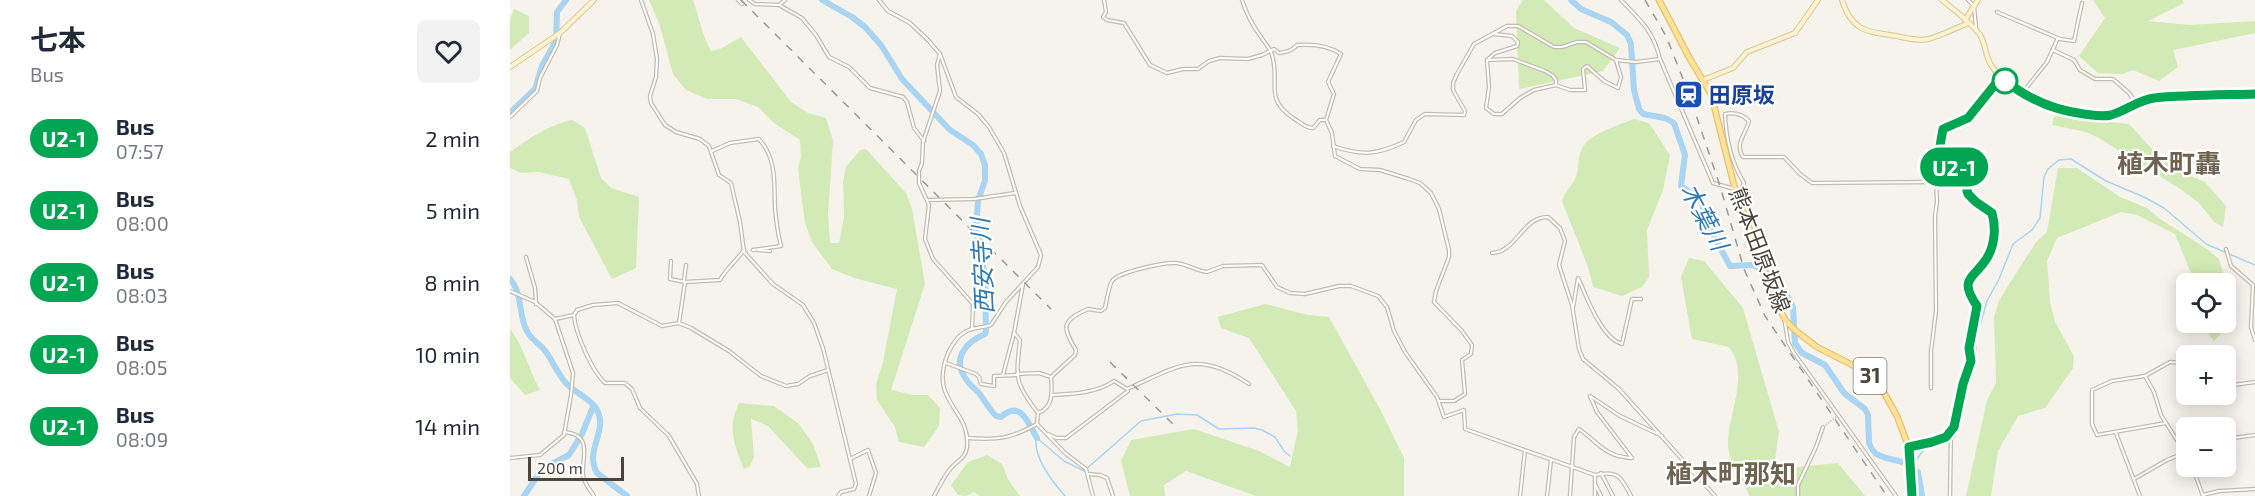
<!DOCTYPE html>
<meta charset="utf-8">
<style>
body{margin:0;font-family:"Exo 2","Noto Sans JP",sans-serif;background:#f2f2f3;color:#1f2937;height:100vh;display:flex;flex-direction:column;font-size:22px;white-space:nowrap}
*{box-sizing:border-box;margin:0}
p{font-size:20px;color:#747a83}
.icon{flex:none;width:33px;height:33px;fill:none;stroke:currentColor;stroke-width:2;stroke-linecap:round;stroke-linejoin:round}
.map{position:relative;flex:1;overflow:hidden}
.drawer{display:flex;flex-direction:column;background:#fff;width:510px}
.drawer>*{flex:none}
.badge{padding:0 12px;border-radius:20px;font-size:21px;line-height:39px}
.tools{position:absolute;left:1666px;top:273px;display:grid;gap:12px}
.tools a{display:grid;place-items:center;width:60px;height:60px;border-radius:9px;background:#fff;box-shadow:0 3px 15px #0003;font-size:30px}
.scale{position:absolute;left:18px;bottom:15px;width:96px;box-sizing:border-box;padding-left:6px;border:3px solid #4b4439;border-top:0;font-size:16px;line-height:21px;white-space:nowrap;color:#4b4439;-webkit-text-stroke:4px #fff;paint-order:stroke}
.map>.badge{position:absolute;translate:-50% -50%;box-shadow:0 0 0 3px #fff}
.round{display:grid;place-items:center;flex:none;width:63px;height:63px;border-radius:9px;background:#f2f2f3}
.headline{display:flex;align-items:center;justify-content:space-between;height:102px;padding:0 30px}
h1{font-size:28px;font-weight:700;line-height:45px}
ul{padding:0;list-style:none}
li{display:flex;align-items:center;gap:18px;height:72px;padding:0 30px}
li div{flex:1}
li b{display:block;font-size:22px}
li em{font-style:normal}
li .badge{min-width:66px;font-weight:700;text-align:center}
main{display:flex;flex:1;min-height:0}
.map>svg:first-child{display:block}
.green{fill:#d2eab5}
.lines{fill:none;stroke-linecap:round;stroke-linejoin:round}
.stream{stroke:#a9d4f2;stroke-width:1.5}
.river{stroke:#a9d4f2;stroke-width:6}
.street-tunnel{stroke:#d4d0c8;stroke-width:2;stroke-dasharray:2 1;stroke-linecap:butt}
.street-casing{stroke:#c2bbae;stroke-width:4.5}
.secondary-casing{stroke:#d6c79b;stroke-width:6}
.primary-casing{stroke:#e6c16a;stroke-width:7}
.street{stroke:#fff;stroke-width:2}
.secondary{stroke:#fff3cd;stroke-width:4}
.primary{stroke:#ffe39c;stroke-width:4.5}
.rail{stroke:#9a9a9a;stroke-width:1.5;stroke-dasharray:8 8;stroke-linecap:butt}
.line-casing{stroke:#fff;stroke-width:14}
.line{stroke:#00a651;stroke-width:9}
.stop-dot{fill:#fff;stroke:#00a651;stroke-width:3}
.labels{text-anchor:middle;stroke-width:4.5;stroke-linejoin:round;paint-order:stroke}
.shield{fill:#fff;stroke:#817c74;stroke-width:1.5}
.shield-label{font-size:21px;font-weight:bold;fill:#4b4439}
.transit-label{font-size:22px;font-weight:bold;fill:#164399;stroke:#fff;text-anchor:start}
.street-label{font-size:22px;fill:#4b4439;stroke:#fff}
.water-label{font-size:24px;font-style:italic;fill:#2e7ab2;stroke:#fff}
.quarter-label{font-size:26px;font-weight:bold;fill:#6e6250;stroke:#fff}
</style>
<main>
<section class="drawer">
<div class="headline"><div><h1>七本</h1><p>Bus</p></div><a class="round"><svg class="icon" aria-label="heart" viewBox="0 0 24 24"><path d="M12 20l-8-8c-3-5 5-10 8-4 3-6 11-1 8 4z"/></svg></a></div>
<ul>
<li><span class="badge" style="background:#00a651;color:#fff">U2-1</span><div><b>Bus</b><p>07:57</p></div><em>2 min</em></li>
<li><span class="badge" style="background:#00a651;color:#fff">U2-1</span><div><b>Bus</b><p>08:00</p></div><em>5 min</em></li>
<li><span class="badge" style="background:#00a651;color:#fff">U2-1</span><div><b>Bus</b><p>08:03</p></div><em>8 min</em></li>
<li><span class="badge" style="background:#00a651;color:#fff">U2-1</span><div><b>Bus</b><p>08:05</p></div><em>10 min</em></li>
<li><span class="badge" style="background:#00a651;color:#fff">U2-1</span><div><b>Bus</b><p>08:09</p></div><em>14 min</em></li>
</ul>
</section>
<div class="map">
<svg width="1745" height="496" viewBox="0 0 1745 496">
<rect width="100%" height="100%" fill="#f6f3ec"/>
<g class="green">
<polygon points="139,0 183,0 195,39 201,51 210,49 231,37 281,102 298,113 316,118 323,141 318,214 320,243 329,243 334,217 333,182 336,167 350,150 356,149 396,193 402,209 415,284 381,390 403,395 418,395 430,408 429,426 414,447 389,442 385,427 367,400 366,384 373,362 387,289 344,278 322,269 302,242 295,223 288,169 291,157 290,140 264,123 248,107 226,99 197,99 176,90 163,74 149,23"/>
<polygon points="1013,0 1034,0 1064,28 1110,48 1093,71 1009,89 1006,11"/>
<polygon points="1583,0 1672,0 1674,3 1638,21 1679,25 1745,21 1745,33 1663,50 1668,67 1649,81 1623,70 1612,74 1588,73 1569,56 1595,18"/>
<polygon points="4,9 19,16 19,33 0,50 0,19"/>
<polygon points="1544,116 1619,124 1642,149 1659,163 1673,173 1695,182 1716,206 1713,227 1704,222 1690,204 1672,190 1589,138 1576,132 1542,125"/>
<path d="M1124,119L1139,123L1160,155L1153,190L1137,230L1139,277L1132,287L1112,296L1083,287L1078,267L1052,201C1055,191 1062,186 1066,177C1069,169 1068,161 1070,154C1074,134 1108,126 1124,119Z"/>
<path d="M62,120L75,128L91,178L101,188L129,197L126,268L102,279L69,217L67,200L59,179L29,172L11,173L0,168V152C20,138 38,125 62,120Z"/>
<polygon points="1548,168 1567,168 1610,197 1637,208 1650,219 1697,249 1709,259 1716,284 1685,283 1665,234 1627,215 1611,212 1547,238 1537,261 1540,302 1545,322 1564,356 1563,368 1535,408 1508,416 1488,451 1481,496 1456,496 1477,400 1486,383 1484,317 1489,301 1498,286 1526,242 1537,232"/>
<path d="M1179,258L1194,261L1233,308L1269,432L1265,459L1278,468L1328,463L1355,496H1240C1231,479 1217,461 1218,441C1219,410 1240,375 1219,347L1182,339L1171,277Z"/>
<path d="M1716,284C1725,313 1725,318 1704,341L1696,331L1693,323L1716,322Z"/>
<polygon points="755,304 798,315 819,317 871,411 894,458 894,496 746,496 676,471 654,485 655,496 620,496 611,461 621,440 684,429 749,451 780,467 788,430 786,411 739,338 711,328 708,317"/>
<path d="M0,329C14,346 19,371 30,390L15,395L0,378Z"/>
<path d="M229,403L264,406L289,424L303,444L311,467L297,468L258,426L241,419L244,457L240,466L234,469C224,443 217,429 229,403Z"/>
<polygon points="477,455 492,464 498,479 510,496 470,496 464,492 456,496 448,495 441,485 458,462"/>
</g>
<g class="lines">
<g class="stream">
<path d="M526,438C524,459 542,481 555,496"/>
<polyline points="527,438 554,461 574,471 631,421 667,414 687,415 709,429 744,428 752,430 765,437 774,451 780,456"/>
<path d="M1402,466C1408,459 1413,447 1422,444C1431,441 1438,445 1445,437L1448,417L1466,365V339L1477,301L1489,279L1503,244L1522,230L1530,218L1534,177L1538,169L1549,160L1561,159L1596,181L1634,197L1654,208L1696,244L1745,265"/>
</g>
<g class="river">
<path d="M312,0L342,17L355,27L371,45L392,79L440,130L463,145L471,154L475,165V181L468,200L466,228L475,277L476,331L475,334C456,342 441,359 456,379C459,385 465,388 469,393C475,401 479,409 486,416L491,417C511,399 518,423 527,438"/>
<polyline points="1061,0 1071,9 1101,22 1117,35 1121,44 1124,90 1129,109 1133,114 1155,118 1164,123 1175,155 1171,186 1191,201 1200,229 1220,266 1243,265 1268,279 1283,307 1285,343 1292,353 1315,365 1334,393 1355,409 1358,415 1359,443 1362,449 1366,454 1376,458 1397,463 1408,472 1412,496"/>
<polyline points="0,113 25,89 32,66 46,41 47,12 56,0"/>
<path d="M0,279C15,295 6,323 23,339C27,343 33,347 36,352C43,362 48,374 56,383C66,394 85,400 89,415C95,433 75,453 87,473L117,496"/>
<polyline points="14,496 32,469 59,455 72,434 83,407"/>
</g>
<polyline class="street-tunnel" points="1313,427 1327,416"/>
<defs>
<g id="street">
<polyline points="131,0 143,34 147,59 146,77 140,96 141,103 155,125 166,132 190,139 199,146 209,175 221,183 230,222 234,252 263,284 293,305 304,323 313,348 346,484 344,489 331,492 328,496"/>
<polyline points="228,0 232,4"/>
<polyline points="239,0 245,4 269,5 292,18 306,35 319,57 339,67 360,88 393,97 397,102 404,128 414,141"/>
<path d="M369,0L378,11L400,23L418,40L430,54L446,97L468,114L479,127L494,153L510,206L531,255L528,267L496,302L481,325C473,328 463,327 455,332C447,336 442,345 438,353C418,403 461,408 457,447C456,458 447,461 441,468C434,476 429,487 424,496"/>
<path d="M594,0L596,12L593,17L597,20L614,23L640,65L657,73L673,69H688L699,61L710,58L738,59L752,55L764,49L769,53C776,52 782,51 787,45C802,44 818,45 831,54L818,82L824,94L816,120L822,133L825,156L850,169L870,170L899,179L910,183L921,193L929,209L939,250V257L926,291L924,302L952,331L962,345L961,354L952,360L955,394L944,401H929"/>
<path d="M732,0C736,13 743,26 751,37C754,42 759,47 761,52C772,81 752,97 783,118C790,122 795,128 803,128L810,120H816"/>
<path d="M1111,0C1130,20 1143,30 1150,59L1203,183L1225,189"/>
<polyline points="1458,0 1464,6 1466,27"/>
<polyline points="269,5 275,0"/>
<polyline points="1487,12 1550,39 1564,41 1572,3"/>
<polyline points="1543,50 1564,60 1570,70 1585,79 1603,79 1619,93 1626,103"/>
<polyline points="430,54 427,65 430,91 413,142 412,163 409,171 409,183 419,205 415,239 423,259 463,304 462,329"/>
<polyline points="977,60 979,87 976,108 984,114 992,114 1010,98 1024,90 1046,85 1060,90 1075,90 1073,69 1077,66 1094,81 1108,88 1111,77 1106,60"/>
<polyline points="977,60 1003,59 1035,71 1042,75 1046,80 1046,85"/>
<polyline points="977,60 985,53 1007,46 1008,42 1002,36 983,34"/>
<polyline points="1513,92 1537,62 1548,38"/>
<polyline points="0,117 27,91 30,78 47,45 50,33"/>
<path d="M823,146C851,156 867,155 894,142L906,120L915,114L954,115L955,111L943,90V83L947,74L964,44L997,26H1008L1044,47H1052L1067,42H1076L1106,60L1126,62L1150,59"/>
<path d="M202,151L220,143L249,139C267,159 264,183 265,208C266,220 268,234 271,246L243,250"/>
<path d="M1229,195L1234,183C1221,162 1216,138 1215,114C1225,112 1232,114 1239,121C1236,134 1224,144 1233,157H1274L1290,174L1302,183L1426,182"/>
<polyline points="417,200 464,199 505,193"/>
<polyline points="1716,249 1721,266 1743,285 1741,327 1745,340"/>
<polyline points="248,250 260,251 250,250"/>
<path d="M982,253C1007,252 1012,217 1038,217L1050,228L1055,241L1049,265L1062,305L1069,349L1073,359L1109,389L1205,496"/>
<polyline points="16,257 25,288 26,304"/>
<polyline points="161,261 160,279 175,282"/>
<polyline points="174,281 176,265"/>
<polyline points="0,291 25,302 45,319 63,373 61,395 54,435 30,455 0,458"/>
<path d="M1063,308L1068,278C1077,297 1091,338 1112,344L1122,299H1131"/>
<path d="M64,315C65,333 82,371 95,383H115L122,389L130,408L159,436L187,484L189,496"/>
<polyline points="45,319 64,315 67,310 83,305 108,303 152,326 169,323 181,328 219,351 251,376 276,386 288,384 300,376 318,370"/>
<path d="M169,323L175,282L210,280C216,269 226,261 234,250"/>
<polyline points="1275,323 1278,342 1284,353 1386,496"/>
<path d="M504,333L510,340C506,378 504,382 528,413L527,424L555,453L576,469L583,496"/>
<polyline points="436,363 466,374 469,377 471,384 484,386 484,376 507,375"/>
<polyline points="507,374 529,373 541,377"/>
<polyline points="493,375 504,333 513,284"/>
<polyline points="1635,376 1644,392 1651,415 1677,456"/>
<polyline points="1716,386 1745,382"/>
<polyline points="1421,388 1421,351 1426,311 1425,216 1427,202 1426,182 1433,161 1430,146 1432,131 1436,126 1458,118 1491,77"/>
<path d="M542,395C562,394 587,393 604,381L617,389C669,366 687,349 739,384"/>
<path d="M528,413C544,407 542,392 541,377L565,355L566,350C552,327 551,321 578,309L591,311L595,308C597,300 598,288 602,281C608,272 655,262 666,263C678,264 686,271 697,272L713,266L752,265L767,287L780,293L795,294L829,286H841L868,296L877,307L884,331L895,352L927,397L934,417L954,410L955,429L1085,475C1107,470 1111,476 1121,496"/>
<polyline points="1656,423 1587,435 1582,424 1582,390 1602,381 1635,376 1660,362 1672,363 1677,367"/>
<path d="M54,432C83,434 72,457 73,474C73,483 80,489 84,496"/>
<polyline points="1606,433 1630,496"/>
<polyline points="538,434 546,438 556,438 618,391"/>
<path d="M457,438C488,440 500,439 527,424"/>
<polyline points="1716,439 1745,435"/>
<path d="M1399,447L1422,442L1436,437L1444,427L1453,384L1461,361L1459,348L1467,306C1449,279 1462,280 1476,259C1481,252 1484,241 1485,232C1488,204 1467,211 1458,193C1455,187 1454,177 1452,171L1433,161"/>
<polyline points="340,459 358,450 366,473 359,496"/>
<polyline points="1682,466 1693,496"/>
<polyline points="1091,473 1103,496"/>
<polyline points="578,474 590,475 597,478 603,496"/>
<polyline points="1085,475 1085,496"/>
<polyline points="1624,479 1657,460 1677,452"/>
<polyline points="1086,486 1091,496"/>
<polyline points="1693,495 1709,491 1745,489"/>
<polyline points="1010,496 1015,450"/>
<polyline points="1037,496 1041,460"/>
<path d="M1060,496L1064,437L1069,429C1089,443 1095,457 1122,458L1087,412L1080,396L1110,416L1152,436"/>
<polyline points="1288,496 1288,485 1306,447 1313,427"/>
<polyline points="1440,496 1441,433"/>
</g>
<g id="secondary">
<path d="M1332,0C1343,35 1361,31 1391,37C1401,39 1409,41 1419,39C1432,35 1446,28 1459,23"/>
<path d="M1432,0C1445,11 1460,21 1470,35C1476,44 1475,56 1481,65C1502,97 1558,119 1595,116C1611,115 1626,102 1642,98L1745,94"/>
<polyline points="1455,20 1468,0"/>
<polyline points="0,67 50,33 84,0"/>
<polyline points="1193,80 1223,68 1237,52 1285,33 1308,0"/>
</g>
<polyline id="primary" points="1149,0 1180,59 1201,94 1225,189 1265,300 1276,321 1286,331 1307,347 1356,372 1372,389 1387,416 1399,448 1402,496"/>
</defs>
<use href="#street" class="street-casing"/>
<use href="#secondary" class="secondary-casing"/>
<use href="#primary" class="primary-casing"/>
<use href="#street" class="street"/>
<use href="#secondary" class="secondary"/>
<use href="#primary" class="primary"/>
<g class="rail">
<polyline points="231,0 541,309"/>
<polyline points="1135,0 1156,36 1179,94 1210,186 1234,269 1255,316 1377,496"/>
<polyline points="600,362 668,429"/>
</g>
</g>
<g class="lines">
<defs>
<path id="line" d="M1402,496L1399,447L1422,442L1436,437L1444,427L1453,384L1461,361L1459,348L1467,306C1448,278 1463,280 1477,258C1485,245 1486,227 1482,213L1466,202L1458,194L1452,171L1433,161L1430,146L1433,129L1458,118L1491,77C1515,98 1542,110 1574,114C1582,115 1592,117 1601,115C1616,111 1628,100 1644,98C1677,95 1711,95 1745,94"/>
</defs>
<use href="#line" class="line-casing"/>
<use href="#line" class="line"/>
</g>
<defs>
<symbol id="station-square" viewBox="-11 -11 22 22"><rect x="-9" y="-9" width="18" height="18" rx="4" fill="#1a4fb4" stroke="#fff"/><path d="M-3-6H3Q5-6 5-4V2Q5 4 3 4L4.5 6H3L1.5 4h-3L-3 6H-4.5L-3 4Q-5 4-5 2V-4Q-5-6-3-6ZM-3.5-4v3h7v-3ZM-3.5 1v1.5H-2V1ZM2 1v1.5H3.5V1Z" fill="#fff"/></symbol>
</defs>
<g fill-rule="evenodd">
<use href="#station-square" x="1162" y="78" width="33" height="33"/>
</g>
<circle class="stop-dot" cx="1495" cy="81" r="12"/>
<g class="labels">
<rect class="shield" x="1343.5" y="358" width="33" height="36" rx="4.5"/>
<g class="shield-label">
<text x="1360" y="383">31</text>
</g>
<g class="transit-label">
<text x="1199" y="103">田原坂</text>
</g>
<g class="street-label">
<text transform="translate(1250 250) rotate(69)" y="8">熊本田原坂線</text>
</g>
<g class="water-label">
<text transform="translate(1194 217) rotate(62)" y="8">木葉川</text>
<text transform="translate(473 266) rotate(-93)" y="8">西安寺川</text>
</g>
<g class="quarter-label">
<text x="1659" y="173">植木町轟</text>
<text x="1221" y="483">植木町那知</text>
</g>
</g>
</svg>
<div class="tools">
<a><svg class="icon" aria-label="locate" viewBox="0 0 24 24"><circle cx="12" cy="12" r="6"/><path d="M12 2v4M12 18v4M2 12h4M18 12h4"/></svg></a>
<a>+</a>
<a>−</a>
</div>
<div class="scale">200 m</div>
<b class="badge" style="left:1444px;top:167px;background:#00a651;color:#fff">U2-1</b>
</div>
</main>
